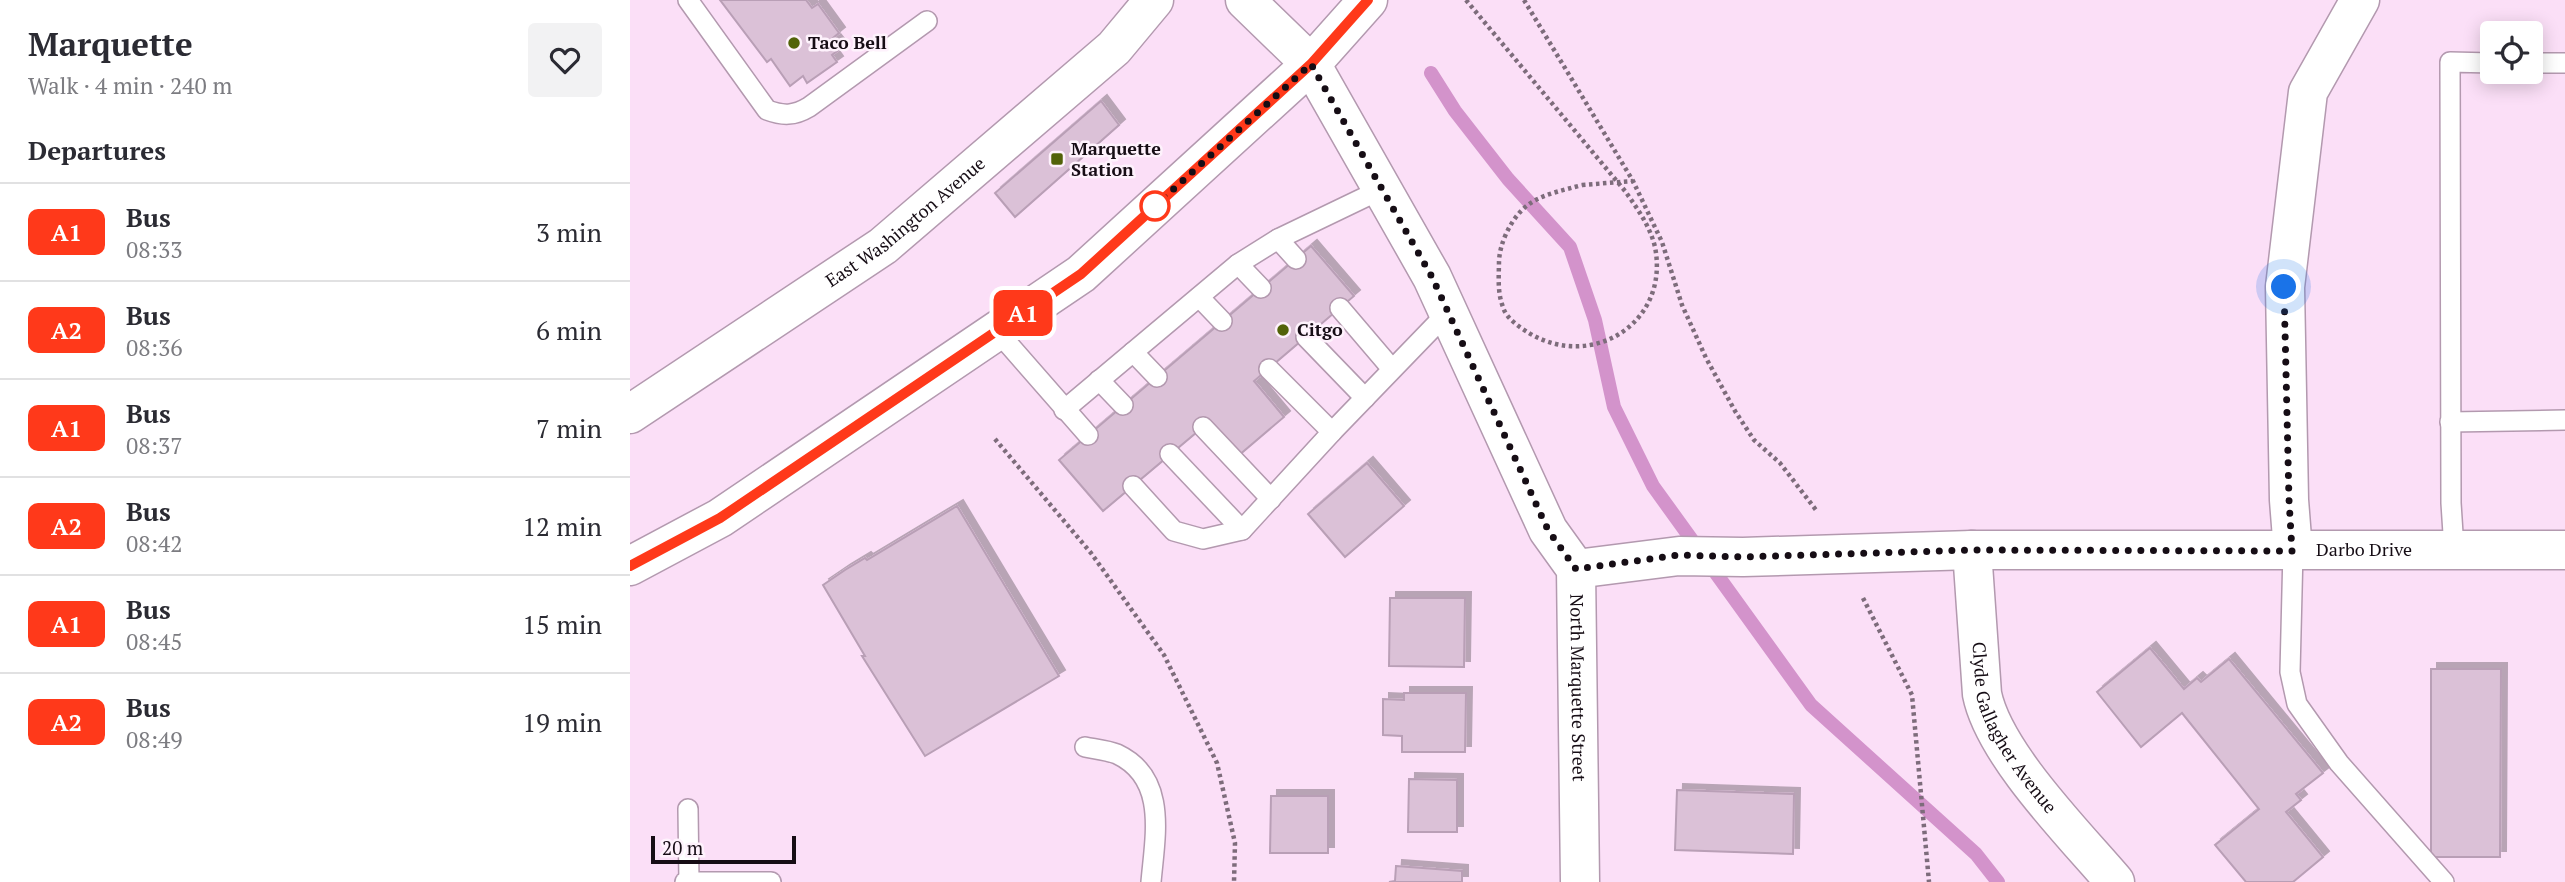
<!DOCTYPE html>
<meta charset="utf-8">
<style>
body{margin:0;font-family:"PT Serif",serif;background:#f2f2f3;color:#2b2b33;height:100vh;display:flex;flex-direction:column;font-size:26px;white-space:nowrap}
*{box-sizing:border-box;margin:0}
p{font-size:23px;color:#7c7c81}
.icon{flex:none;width:38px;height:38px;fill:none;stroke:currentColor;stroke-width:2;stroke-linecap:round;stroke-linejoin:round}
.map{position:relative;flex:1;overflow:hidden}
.side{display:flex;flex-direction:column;background:#fff;width:630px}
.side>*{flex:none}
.badge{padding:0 14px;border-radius:10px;font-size:24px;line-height:46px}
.tools{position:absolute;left:1850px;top:21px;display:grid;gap:14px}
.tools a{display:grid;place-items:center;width:63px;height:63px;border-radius:7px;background:#fff;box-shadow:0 4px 18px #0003;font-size:35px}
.scale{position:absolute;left:21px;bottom:18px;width:145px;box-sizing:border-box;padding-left:7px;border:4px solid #160d15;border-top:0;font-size:19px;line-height:24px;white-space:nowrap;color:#160d15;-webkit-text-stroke:5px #fef2fc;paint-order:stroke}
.you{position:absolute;width:35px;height:35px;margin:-18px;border:5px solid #fff;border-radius:50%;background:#1a73e8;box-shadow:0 0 0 10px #1a73e833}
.map>.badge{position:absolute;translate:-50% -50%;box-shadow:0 0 0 4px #fff}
h2{padding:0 28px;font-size:26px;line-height:63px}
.round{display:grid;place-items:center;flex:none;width:74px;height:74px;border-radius:7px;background:#f2f2f3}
.summary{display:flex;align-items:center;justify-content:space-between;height:119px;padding:0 28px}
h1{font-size:33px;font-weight:700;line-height:52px}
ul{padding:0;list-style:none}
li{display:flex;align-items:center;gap:21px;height:98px;padding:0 28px;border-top:2px solid #e1e1e2}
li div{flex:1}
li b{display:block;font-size:26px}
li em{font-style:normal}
li .badge{min-width:77px;font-weight:700;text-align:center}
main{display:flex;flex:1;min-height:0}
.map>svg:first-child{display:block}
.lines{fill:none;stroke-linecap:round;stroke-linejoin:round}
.stream{stroke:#d393cb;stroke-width:14}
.building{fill:#dbc1d7;stroke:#b99fb6;stroke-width:2;filter:url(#shadow)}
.service-casing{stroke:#b399af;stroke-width:22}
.minor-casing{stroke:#b399af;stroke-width:41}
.primary-casing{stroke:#b399af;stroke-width:41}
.path{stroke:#7d6c7b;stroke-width:4.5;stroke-dasharray:3.5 3.5;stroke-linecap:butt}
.service{stroke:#fff;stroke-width:19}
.minor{stroke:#fff;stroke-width:38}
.primary{stroke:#fff;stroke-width:38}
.path-bridge{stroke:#7d6c7b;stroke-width:4.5;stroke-dasharray:3.5 3.5;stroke-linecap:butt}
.line-casing{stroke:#fff;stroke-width:16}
.line{stroke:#ff391a;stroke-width:10}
.walk{stroke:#160d15;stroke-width:7;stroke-dasharray:0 12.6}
.poi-dot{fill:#526309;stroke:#fef2fc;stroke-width:2.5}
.stop-dot{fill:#fff;stroke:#ff391a;stroke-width:3.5}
.labels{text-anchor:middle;stroke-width:5;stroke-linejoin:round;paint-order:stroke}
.poi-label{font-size:18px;font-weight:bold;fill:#160d15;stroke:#fef2fc;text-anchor:start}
.street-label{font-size:18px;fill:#160d15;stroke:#fef2fc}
</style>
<main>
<section class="side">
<div class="summary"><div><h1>Marquette</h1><p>Walk · 4 min · 240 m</p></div><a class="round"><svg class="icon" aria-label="heart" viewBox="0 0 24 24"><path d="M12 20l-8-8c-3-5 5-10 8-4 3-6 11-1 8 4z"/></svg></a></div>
<h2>Departures</h2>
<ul>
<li><span class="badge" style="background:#ff391a;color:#fff">A1</span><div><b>Bus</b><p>08:33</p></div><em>3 min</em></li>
<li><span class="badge" style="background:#ff391a;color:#fff">A2</span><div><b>Bus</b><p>08:36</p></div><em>6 min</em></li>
<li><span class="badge" style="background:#ff391a;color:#fff">A1</span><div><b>Bus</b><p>08:37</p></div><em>7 min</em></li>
<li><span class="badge" style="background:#ff391a;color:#fff">A2</span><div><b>Bus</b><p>08:42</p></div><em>12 min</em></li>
<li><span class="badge" style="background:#ff391a;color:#fff">A1</span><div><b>Bus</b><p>08:45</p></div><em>15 min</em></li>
<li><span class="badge" style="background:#ff391a;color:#fff">A2</span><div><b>Bus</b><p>08:49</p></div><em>19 min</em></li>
</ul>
</section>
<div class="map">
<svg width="1935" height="882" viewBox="0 0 1935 882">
<defs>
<filter id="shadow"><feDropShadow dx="6" dy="-6" stdDeviation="0" flood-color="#0004"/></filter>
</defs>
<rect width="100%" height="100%" fill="#fbdff7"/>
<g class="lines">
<polyline class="stream" points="801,73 825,111 878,179 940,247 965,320 984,407 1023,486 1181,705 1346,854 1368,882"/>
</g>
<g class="building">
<polygon points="90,0 176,0 182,8 188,4 209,33 203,38 211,48 202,55 207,62 177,83 173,76 160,86 141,59 137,62"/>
<polygon points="471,101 489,125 385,217 365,193"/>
<polygon points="681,246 724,296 624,381 654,417 608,456 579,422 473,511 429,460"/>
<polygon points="737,463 774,506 715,557 678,514"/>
<polygon points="327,506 429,676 295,756 232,656 235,656 193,585 215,570 235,558 237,560"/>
<polygon points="760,598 835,598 834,667 759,666"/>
<polygon points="1520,648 1554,689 1567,678 1571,682 1599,659 1693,773 1666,794 1671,800 1656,812 1693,857 1663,882 1616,882 1585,845 1629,809 1552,713 1511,747 1467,692"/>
<polygon points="1801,669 1871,669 1870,857 1801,857"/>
<polygon points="774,693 836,693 835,752 772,752 772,736 753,735 753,699 774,700"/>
<polygon points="779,779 827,780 827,832 778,832"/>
<polygon points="1047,790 1164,794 1163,854 1045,850"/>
<polygon points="641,796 698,796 698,853 640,853"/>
<polygon points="766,866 832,871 832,882 759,882 765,881"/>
</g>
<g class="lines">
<defs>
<g id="service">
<path d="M58,0L137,110C153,116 164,116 179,107L297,21"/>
<polyline points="1900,63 1935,63"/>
<polyline points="648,239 752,189"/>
<polyline points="608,264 631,288"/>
<polyline points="569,297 592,321"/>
<polyline points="710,308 762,369"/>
<polyline points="367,331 458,435"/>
<polyline points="676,337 735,398"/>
<polyline points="503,352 527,377"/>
<polyline points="639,369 702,432"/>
<polyline points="469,380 493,405"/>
<polyline points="434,410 608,264 648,239 666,259"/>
<polyline points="1820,422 1935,420"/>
<polyline points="573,427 641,499"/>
<polyline points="540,454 612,530"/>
<polyline points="503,486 544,531 573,539 612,530 702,432 818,312"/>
<polyline points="1824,549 1821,503 1820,62 1862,63"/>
<polyline points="1663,551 1660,672 1667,704 1709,763 1814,882"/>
<path d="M455,747C465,749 477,750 487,754C538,778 525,836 521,882"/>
<polyline points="58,809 59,882"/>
<polyline points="55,882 141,882"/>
</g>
<g id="minor">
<path id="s1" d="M615,0L681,64L802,277L918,530L946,569L950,882"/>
<path id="s2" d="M1342,550L1352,694C1364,754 1445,835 1485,882"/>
<polyline points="1663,551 1659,500 1655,287 1678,92 1730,0"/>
<path id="s3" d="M946,569L1049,556L1113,557L1342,550H1935"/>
</g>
<g id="primary">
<path id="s4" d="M0,414L253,246L484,48L524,0"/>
<polyline points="0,566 90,518 451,274 681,64 738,0"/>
</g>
</defs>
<use href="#service" class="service-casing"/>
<use href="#minor" class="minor-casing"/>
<use href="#primary" class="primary-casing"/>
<g class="path">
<polyline points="894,0 1003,181 1032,242 1052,305 1076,358 1105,411 1124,440 1150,463 1186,510"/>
<polyline points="952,185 1003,181"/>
<polyline points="365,439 461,553 534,655 587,763 605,843 604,882"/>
<polyline points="1233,598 1282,695 1299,882"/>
</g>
<use href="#service" class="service"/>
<use href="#minor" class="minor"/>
<use href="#primary" class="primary"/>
<path class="path-bridge" d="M836,0L995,191C1007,208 1020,226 1025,247C1040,323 962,371 899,333C889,327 876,318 873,307C867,292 869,275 869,260C870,250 872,243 876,234C893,197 916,195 952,185"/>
</g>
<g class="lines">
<defs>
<polyline id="line" points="0,566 90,518 451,274 681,64 738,0"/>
</defs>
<use href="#line" class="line-casing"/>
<use href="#line" class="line"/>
<polyline class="walk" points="525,206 681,64 802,277 918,530 946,569 1049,555 1112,557 1342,550 1662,551 1659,500 1654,287"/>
</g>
<g class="poi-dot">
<circle cx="164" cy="43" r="7"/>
<rect x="420" y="152" width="14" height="14" rx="3.5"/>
<circle cx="653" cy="330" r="7"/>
</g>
<circle class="stop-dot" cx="525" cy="206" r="14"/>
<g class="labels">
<g class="poi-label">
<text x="178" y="49">Taco Bell</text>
<text x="441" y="155">Marquette<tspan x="441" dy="21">Station</tspan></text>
<text x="667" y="336">Citgo</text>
</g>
<g class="street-label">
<text dy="6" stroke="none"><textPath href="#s4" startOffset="336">East Washington Avenue</textPath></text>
<text dy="6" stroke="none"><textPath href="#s3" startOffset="789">Darbo Drive</textPath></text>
<text dy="6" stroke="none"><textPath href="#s1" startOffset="782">North Marquette Street</textPath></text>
<text dy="6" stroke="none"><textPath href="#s2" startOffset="187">Clyde Gallagher Avenue</textPath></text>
</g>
</g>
</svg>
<div class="tools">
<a><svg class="icon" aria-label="locate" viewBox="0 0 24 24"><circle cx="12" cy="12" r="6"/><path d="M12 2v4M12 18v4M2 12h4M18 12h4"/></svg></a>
</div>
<div class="scale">20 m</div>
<div class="you" style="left:1654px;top:287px"></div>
<b class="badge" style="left:393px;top:313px;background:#ff391a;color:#fff">A1</b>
</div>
</main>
